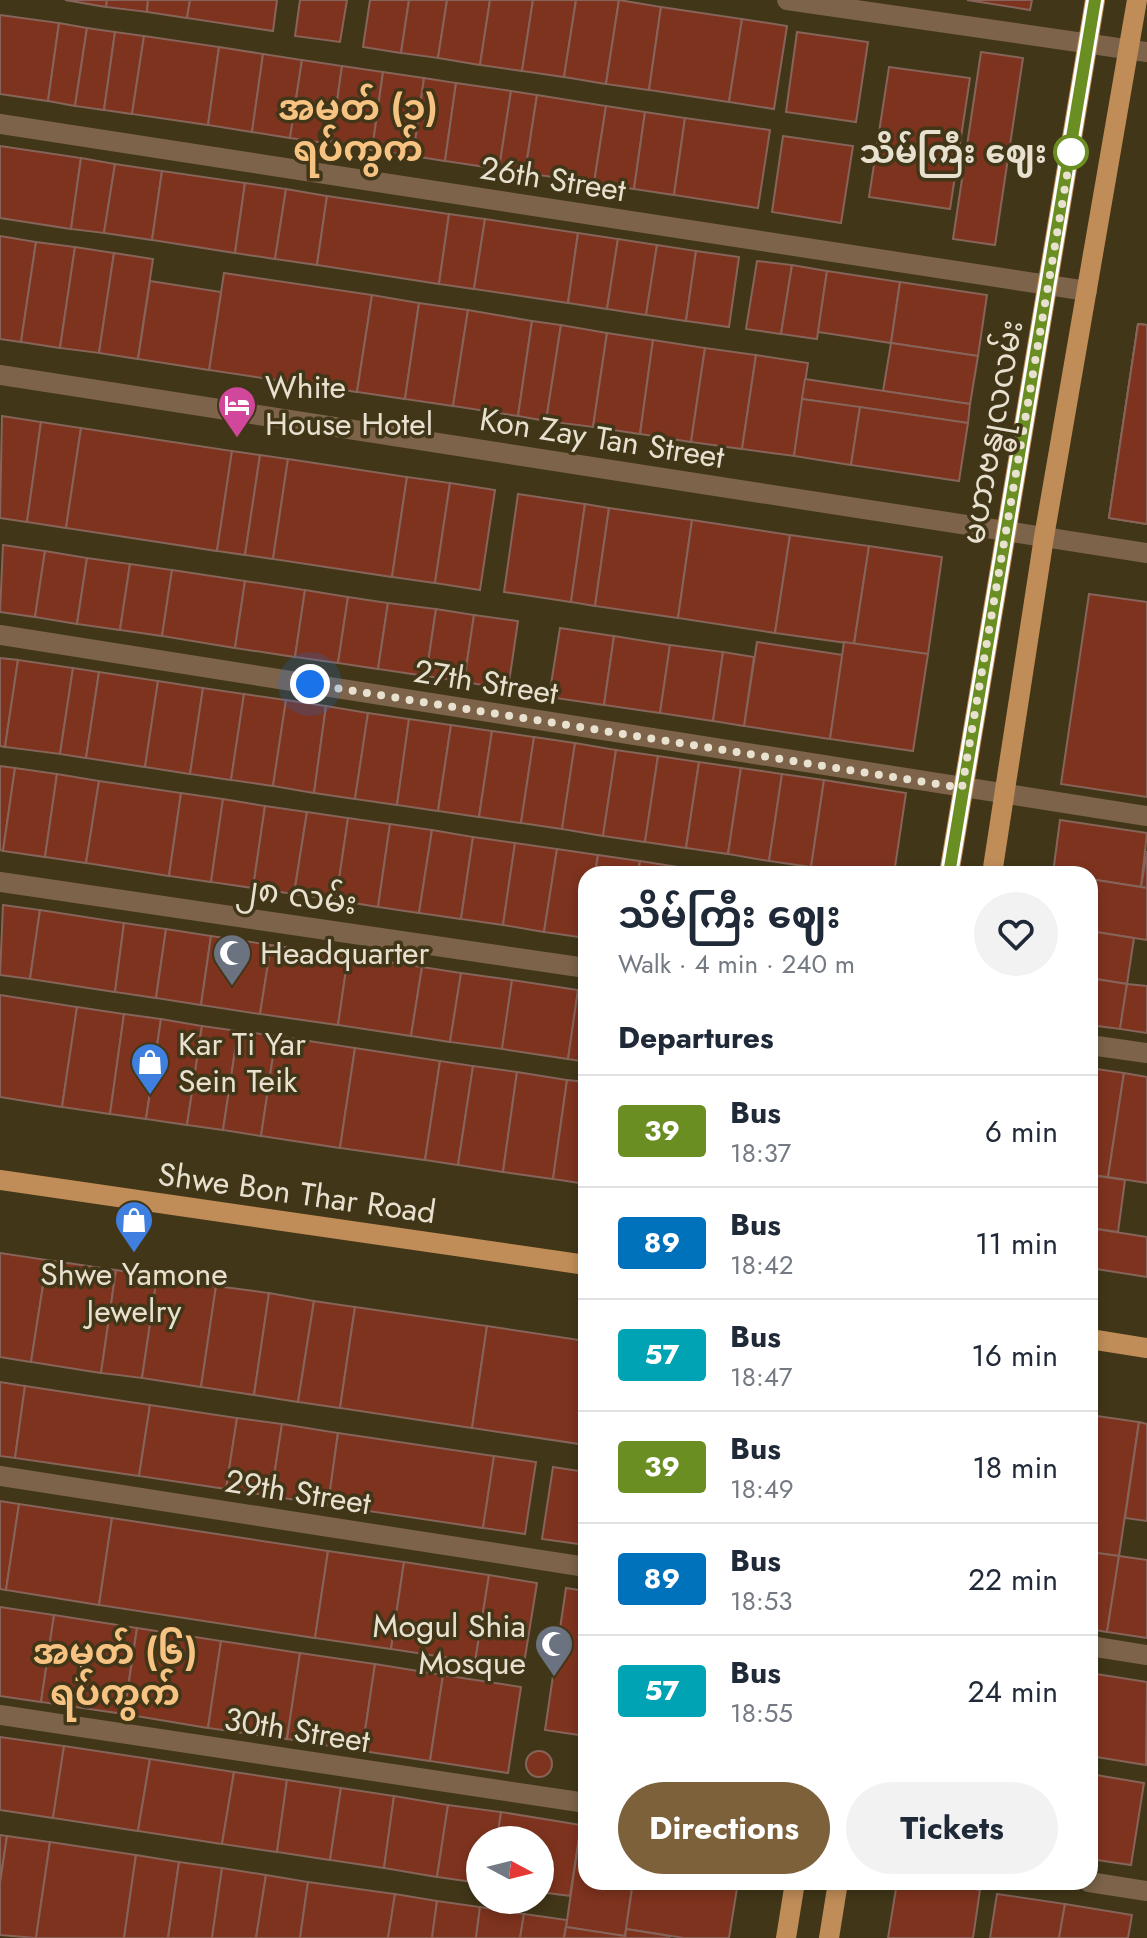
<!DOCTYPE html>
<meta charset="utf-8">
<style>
body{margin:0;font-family:Jost,"Noto Sans Myanmar",sans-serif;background:#f2f2f3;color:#1f2937;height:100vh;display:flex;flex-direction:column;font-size:30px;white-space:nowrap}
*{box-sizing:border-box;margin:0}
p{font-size:26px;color:#747a83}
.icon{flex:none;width:44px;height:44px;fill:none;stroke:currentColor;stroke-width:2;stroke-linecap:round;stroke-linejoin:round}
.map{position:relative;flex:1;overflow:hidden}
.panel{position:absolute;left:578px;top:866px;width:520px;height:1024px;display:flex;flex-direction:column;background:#fff;border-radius:24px;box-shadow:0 4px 12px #0003}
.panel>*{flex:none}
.badge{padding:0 16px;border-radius:6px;font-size:28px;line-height:52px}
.needle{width:52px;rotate:97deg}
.fabs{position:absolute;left:466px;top:1826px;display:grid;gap:16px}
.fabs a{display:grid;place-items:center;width:88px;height:88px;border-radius:50%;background:#fff;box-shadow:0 4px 12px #0003;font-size:40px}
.you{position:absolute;width:40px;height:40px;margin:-20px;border:6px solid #fff;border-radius:50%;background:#1a73e8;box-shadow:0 0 0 12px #1a73e833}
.map>.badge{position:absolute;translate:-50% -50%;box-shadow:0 0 0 4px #fff}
h2{padding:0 40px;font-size:30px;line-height:72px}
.round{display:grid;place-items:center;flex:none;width:84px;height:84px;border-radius:42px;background:#f2f2f3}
.head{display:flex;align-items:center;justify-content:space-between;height:136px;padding:0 40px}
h1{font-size:38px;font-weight:700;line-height:60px}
.button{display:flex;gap:16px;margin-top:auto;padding:16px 40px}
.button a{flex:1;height:92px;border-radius:48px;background:#7d613b;color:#fff;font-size:32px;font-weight:700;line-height:92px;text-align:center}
.button a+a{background:#f2f2f3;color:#1f2937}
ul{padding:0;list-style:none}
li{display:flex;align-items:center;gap:24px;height:112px;padding:0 40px;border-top:2px solid #e0e1e3}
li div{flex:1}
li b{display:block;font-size:30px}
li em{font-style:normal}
li .badge{min-width:88px;font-weight:700;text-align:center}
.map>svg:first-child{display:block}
.building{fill:#7e331e;stroke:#866459;stroke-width:2}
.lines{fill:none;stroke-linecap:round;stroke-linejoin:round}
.minor{stroke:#7c634a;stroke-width:20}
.major{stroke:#c08d58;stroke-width:20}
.line-casing{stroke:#fff;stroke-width:18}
.line{stroke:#6b8e23;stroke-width:12}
.walk{stroke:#e8e1d0;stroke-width:8;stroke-dasharray:0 14.4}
.stop-dot{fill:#fff;stroke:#6b8e23;stroke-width:4}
.labels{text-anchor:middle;stroke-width:7;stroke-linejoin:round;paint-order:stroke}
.stop-label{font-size:32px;font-weight:bold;fill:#e8e1d0;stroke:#413618;text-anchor:end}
.street-label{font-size:32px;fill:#e8e1d0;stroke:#413618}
.poi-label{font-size:32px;fill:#e8e1d0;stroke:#413618;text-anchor:start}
.quarter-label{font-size:36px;font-weight:bold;fill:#f7c383;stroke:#413618}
</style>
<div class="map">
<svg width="1147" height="1938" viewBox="0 0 1147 1938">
<rect width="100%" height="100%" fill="#413618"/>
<g class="building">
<polygon points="65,0 107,0 106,7"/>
<polygon points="107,0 148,0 147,12 106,7"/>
<polygon points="148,0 190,0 187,18 147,12"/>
<polygon points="190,0 277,0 273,31 187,18"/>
<polygon points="300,0 347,0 340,42 295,36"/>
<polygon points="370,0 409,0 401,53 363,47"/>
<polygon points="409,0 447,0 438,58 401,53"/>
<polygon points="447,0 490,0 480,65 438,58"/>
<polygon points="490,0 533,0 522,71 480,65"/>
<polygon points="533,0 576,0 564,77 522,71"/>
<polygon points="576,0 619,0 606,84 564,77"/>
<polygon points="619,0 661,7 649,90 606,84"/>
<polygon points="967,0 1032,0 1030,10"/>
<polygon points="661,7 742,19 729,102 649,90"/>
<polygon points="0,15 59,23 48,101 0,94"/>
<polygon points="742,19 787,26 774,109 729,102"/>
<polygon points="59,23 87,28 75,106 48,101"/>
<polygon points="87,28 115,32 104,110 75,106"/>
<polygon points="115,32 144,36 132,114 104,110"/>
<polygon points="797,32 868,42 856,122 786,112"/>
<polygon points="144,36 219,47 208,125 132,114"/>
<polygon points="219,47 263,54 252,132 208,125"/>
<polygon points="981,52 1023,58 995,245 953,239"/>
<polygon points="263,54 302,60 290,138 252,132"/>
<polygon points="302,60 342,66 331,144 290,138"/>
<polygon points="342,66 383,72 372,150 331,144"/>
<polygon points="889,67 970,78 950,209 869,197"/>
<polygon points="383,72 424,78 413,156 372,150"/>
<polygon points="424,78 456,83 445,161 413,156"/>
<polygon points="456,83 511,91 499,169 445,161"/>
<polygon points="511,91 537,95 525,173 499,169"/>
<polygon points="537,95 606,106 594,183 525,173"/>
<polygon points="606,106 645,112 634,189 594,183"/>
<polygon points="645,112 685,118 674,195 634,189"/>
<polygon points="685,118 770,130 758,208 674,195"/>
<polygon points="783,136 853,146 841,223 772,212"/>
<polygon points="0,146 81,158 71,229 0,218"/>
<polygon points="81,158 115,164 104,233 71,229"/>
<polygon points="115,164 162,171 152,240 104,233"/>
<polygon points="162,171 245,183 235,253 152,240"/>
<polygon points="245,183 286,189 275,259 235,253"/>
<polygon points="286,189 327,196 317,265 275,259"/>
<polygon points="327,196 449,214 439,284 317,265"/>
<polygon points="449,214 485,219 474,289 439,284"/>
<polygon points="485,219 578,233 568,303 474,289"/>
<polygon points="578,233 618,239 607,309 568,303"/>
<polygon points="0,236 36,242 21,342 0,339"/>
<polygon points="618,239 657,245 646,315 607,309"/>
<polygon points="36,242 75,247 60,348 21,342"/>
<polygon points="657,245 696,251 686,321 646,315"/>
<polygon points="75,247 114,253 99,353 60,348"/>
<polygon points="696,251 739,257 729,327 686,321"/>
<polygon points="114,253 153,259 138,359 99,353"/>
<polygon points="757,261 792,265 781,334 746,329"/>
<polygon points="792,265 827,271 817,339 781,334"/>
<polygon points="827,271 900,282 891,343 818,332"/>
<polygon points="224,273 372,295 357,392 209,370"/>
<polygon points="150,281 221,292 209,370 138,359"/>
<polygon points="900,282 987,295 978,356 891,343"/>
<polygon points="372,295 419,303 405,399 357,392"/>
<polygon points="419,303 468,310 453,406 405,399"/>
<polygon points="468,310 532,321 518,416 453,406"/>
<polygon points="532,321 561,325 546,421 518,416"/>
<polygon points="1138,324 1147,325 1147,524 1109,518"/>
<polygon points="1138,324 1147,325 1147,524 1109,518"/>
<polygon points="1138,324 1147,325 1147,524 1109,518"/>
<polygon points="561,325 607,333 593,427 546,421"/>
<polygon points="607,333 653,340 640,434 593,427"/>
<polygon points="653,340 705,348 691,442 640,434"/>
<polygon points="891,343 978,356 970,404 883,391"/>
<polygon points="705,348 756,355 742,449 691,442"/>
<polygon points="756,355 808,363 794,456 742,449"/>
<polygon points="805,379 970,404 968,423 802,399"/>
<polygon points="802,399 860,407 851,465 794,456"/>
<polygon points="860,407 968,423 959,481 851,465"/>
<polygon points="2,416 41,422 27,522 0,518"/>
<polygon points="41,422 81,428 66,528 27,522"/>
<polygon points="81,428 232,451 217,551 66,528"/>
<polygon points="232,451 260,455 245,555 217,551"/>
<polygon points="260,455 288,459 273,559 245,555"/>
<polygon points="288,459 407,477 392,577 273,559"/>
<polygon points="407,477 450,483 435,583 392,577"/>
<polygon points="450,483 495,490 480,590 435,583"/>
<polygon points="518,494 585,504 571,602 504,592"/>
<polygon points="585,504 609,508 595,606 571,602"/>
<polygon points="609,508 692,520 678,618 595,606"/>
<polygon points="692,520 790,535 775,633 678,618"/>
<polygon points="790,535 869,546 854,644 775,633"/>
<polygon points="3,545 45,551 35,617 0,612"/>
<polygon points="869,546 942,557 928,654 854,644"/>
<polygon points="45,551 87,558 77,624 35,617"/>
<polygon points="87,558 130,564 120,630 77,624"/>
<polygon points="130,564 172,570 162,636 120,630"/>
<polygon points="172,570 245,581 235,648 162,636"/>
<polygon points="245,581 305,590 295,657 235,648"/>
<polygon points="305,590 348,597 338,663 295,657"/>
<polygon points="1089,594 1147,602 1147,797 1061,784"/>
<polygon points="348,597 388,603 378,669 338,663"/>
<polygon points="388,603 436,609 426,676 378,669"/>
<polygon points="436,609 474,615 464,682 426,676"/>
<polygon points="474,615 518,621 508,689 464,682"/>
<polygon points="560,628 614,636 604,705 549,697"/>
<polygon points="614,636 670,645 660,713 604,705"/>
<polygon points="757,642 843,655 830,739 744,726"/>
<polygon points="844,642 928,654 913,751 830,739"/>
<polygon points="670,645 723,652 713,721 660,713"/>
<polygon points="723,652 754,657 744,726 713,721"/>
<polygon points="0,658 18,660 5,747 0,746"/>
<polygon points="18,660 73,668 60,754 5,747"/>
<polygon points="73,668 99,672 86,758 60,754"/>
<polygon points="99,672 158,681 145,767 86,758"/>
<polygon points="158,681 203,688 190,774 145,767"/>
<polygon points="203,688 244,694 231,780 190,774"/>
<polygon points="244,694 286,700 273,786 231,780"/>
<polygon points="286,700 326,706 314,793 273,786"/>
<polygon points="326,706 368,713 355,799 314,793"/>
<polygon points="368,713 409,719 397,805 355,799"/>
<polygon points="409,719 451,725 438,811 397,805"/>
<polygon points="451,725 492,731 479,817 438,811"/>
<polygon points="492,731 534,737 521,823 479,817"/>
<polygon points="534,737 575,743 562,829 521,823"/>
<polygon points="575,743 616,750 603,836 562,829"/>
<polygon points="616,750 658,756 645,842 603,836"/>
<polygon points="658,756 699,762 686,848 645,842"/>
<polygon points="699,762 741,768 728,854 686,848"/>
<polygon points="0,766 15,768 3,851 0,850"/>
<polygon points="15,768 57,774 45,857 3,851"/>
<polygon points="741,768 782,774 769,861 728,854"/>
<polygon points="57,774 99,781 86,863 45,857"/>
<polygon points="782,774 824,780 811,867 769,861"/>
<polygon points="824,780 906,793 894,874 857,874 811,867"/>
<polygon points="99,781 181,793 169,876 86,863"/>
<polygon points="181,793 223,799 211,882 169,876"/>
<polygon points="223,799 265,806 253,888 211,882"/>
<polygon points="265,806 307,812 294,894 253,888"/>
<polygon points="307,812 348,818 336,900 294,894"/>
<polygon points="348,818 390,824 378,907 336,900"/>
<polygon points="1060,820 1147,833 1141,887 1090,879 1090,874 1053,873"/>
<polygon points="390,824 432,830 419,913 378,907"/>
<polygon points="432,830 473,837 461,919 419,913"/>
<polygon points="473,837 515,843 503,925 461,919"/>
<polygon points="515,843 557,849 544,932 503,925"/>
<polygon points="557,849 598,855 595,874 586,874 586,938 544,932"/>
<polygon points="1147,851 1147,888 1141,887"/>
<polygon points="598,855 640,861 638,874 595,874"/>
<polygon points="640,861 722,874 638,874"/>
<polygon points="724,868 764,874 723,874"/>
<polygon points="1090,879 1147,888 1147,940 1090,931"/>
<polygon points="3,905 40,910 30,979 0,975"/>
<polygon points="40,910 124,923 115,992 30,979"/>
<polygon points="124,923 166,929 156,998 115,992"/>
<polygon points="166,929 211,936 201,1005 156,998"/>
<polygon points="1090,931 1134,938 1127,984 1090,978"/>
<polygon points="211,936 271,945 260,1014 201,1005"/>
<polygon points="271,945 348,956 338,1025 260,1014"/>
<polygon points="348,956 422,967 411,1036 338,1025"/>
<polygon points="422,967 461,973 450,1042 411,1036"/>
<polygon points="461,973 512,980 502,1049 450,1042"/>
<polygon points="1090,978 1127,984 1120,1029 1090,1025"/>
<polygon points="512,980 578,990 568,1059 502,1049"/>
<polygon points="1127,984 1147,986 1147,1033 1120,1029"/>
<polygon points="578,990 586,991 586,1062 568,1059"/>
<polygon points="0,995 77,1007 62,1107 0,1097"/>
<polygon points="77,1007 124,1014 110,1114 62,1107"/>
<polygon points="124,1014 161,1019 146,1119 110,1114"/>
<polygon points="161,1019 202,1026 187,1125 146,1119"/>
<polygon points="202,1026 238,1031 223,1130 187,1125"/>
<polygon points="238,1031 276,1036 261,1136 223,1130"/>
<polygon points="276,1036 355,1048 340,1148 261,1136"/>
<polygon points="355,1048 440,1061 425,1160 340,1148"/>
<polygon points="440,1061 473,1066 458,1165 425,1160"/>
<polygon points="473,1066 517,1072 503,1172 458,1165"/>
<polygon points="1090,1068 1124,1073 1108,1177 1090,1175"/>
<polygon points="517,1072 567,1080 553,1179 503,1172"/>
<polygon points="1124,1073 1147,1077 1147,1183 1108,1177"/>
<polygon points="567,1080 586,1082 586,1184 553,1179"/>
<polygon points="1090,1175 1125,1180 1118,1232 1090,1228"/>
<polygon points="1090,1228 1147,1237 1147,1277 1090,1268"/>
<polygon points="0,1253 47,1260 31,1362 0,1357"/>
<polygon points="47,1260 116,1270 101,1373 31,1362"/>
<polygon points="116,1270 157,1277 142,1378 101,1373"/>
<polygon points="157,1277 216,1286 201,1387 142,1378"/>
<polygon points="216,1286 269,1293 254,1395 201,1387"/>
<polygon points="269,1293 314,1301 298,1402 254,1395"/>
<polygon points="314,1301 355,1307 340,1408 298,1402"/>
<polygon points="355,1307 487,1326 472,1428 340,1408"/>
<polygon points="487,1326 586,1341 586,1445 472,1428"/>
<polygon points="0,1382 25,1386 15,1458 0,1456"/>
<polygon points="25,1386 150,1405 139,1476 15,1458"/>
<polygon points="150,1405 237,1418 226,1489 139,1476"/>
<polygon points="1090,1415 1139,1422 1119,1556 1090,1552"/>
<polygon points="237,1418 282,1424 271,1496 226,1489"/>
<polygon points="1139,1422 1147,1424 1147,1521 1125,1518"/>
<polygon points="282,1424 338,1433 328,1505 271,1496"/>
<polygon points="338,1433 494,1456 483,1528 328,1505"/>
<polygon points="494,1456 536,1462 525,1534 483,1528"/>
<polygon points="553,1467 586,1472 586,1545 542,1539"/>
<polygon points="0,1501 19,1504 6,1590 0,1589"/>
<polygon points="19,1504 112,1518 99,1605 6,1590"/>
<polygon points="112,1518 328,1551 315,1638 99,1605"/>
<polygon points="328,1551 404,1562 391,1649 315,1638"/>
<polygon points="1090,1552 1119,1556 1107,1632 1090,1629"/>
<polygon points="1119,1556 1147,1560 1147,1638 1107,1632"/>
<polygon points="404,1562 489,1575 475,1662 391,1649"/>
<polygon points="489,1575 537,1583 523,1670 475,1662"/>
<polygon points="566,1588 586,1591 586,1736 545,1730"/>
<polygon points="0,1607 54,1615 41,1702 0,1696"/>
<polygon points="54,1615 137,1628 124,1714 41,1702"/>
<polygon points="137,1628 221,1641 208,1728 124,1714"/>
<polygon points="221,1641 300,1653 287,1739 208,1728"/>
<polygon points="300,1653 375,1664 362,1751 287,1739"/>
<polygon points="375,1664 443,1675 430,1761 362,1751"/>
<polygon points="1090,1673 1147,1682 1146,1765 1090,1756"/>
<polygon points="443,1675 521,1687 508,1773 430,1761"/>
<polygon points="0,1737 64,1746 53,1818 0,1810"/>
<polygon points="64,1746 150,1759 138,1831 53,1818"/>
<circle cx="539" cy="1764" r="13"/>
<polygon points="150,1759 234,1772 222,1844 138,1831"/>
<polygon points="234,1772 287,1780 277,1852 222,1844"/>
<polygon points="1090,1774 1144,1783 1131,1865 1090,1859"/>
<polygon points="287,1780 341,1788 330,1860 277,1852"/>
<polygon points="341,1788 394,1796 384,1868 330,1860"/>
<polygon points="394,1796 448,1805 437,1877 384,1868"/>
<polygon points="448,1805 501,1812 497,1840 480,1840 480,1883 437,1877"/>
<polygon points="501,1812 581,1825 570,1896 540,1892 540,1840 497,1840"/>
<polygon points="581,1825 586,1825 586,1882 633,1882 625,1936 566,1927"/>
<polygon points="0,1835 7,1836 0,1883"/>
<polygon points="7,1836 50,1842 36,1938 0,1935 0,1883"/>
<polygon points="50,1842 136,1855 124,1938 36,1938"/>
<polygon points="136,1855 179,1862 168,1938 124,1938"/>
<polygon points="179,1862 222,1868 212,1938 168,1938"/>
<polygon points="222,1868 266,1875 256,1938 212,1938"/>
<polygon points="266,1875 308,1882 300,1938 256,1938"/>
<polygon points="308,1882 395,1894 388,1938 300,1938"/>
<polygon points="633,1882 738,1882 729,1938 684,1938 626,1929"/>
<polygon points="897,1882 929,1882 980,1890 973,1938 888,1938"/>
<polygon points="395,1894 437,1901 432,1938 388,1938"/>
<polygon points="997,1894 1065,1904 1059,1938 990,1938"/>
<polygon points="437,1901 480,1907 476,1938 432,1938"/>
<polygon points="1065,1904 1132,1915 1128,1938 1059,1938"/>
<polygon points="480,1907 524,1914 520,1938 476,1938"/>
<polygon points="524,1914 567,1920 564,1938 520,1938"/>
<polygon points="566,1927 625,1936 625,1938 564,1938"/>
<polygon points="626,1929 670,1936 669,1938 625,1938"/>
</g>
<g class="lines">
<g class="minor">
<polyline points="787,0 1147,52"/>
<polyline points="0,124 1087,291"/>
<polyline points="0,375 1147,553"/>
<polyline points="0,635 1147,816"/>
<polyline points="0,882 586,968"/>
<polyline points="1090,1045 1147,1053"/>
<polyline points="0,1476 586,1567"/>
<polyline points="1090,1646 1147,1655"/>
<polyline points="0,1715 586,1803"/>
<polyline points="1089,1882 1147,1891"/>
</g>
<g class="major">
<polyline points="949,874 1095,0"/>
<polyline points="992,874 1044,537 1137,0"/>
<polyline points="0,1180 586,1265"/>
<polyline points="1090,1339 1147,1348"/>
<polyline points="786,1938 795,1882"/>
<polyline points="829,1938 838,1882"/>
</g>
</g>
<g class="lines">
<defs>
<polyline id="line" points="949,874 1095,0"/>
</defs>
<use href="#line" class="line-casing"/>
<use href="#line" class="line"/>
<polyline class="walk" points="310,684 962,788 1071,152"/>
</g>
<defs>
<symbol id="hotel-pin" viewBox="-11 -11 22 30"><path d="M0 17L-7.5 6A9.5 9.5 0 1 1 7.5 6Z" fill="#d1479c" stroke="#413618"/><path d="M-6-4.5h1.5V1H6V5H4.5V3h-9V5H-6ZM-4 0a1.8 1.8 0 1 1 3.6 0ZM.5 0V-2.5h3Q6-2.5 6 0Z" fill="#fff"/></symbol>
<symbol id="mosque-pin" viewBox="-11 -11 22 30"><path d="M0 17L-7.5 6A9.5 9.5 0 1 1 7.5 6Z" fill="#6b7280" stroke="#413618"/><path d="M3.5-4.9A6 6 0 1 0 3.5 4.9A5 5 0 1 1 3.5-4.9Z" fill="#fff"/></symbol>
<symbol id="shop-pin" viewBox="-11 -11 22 30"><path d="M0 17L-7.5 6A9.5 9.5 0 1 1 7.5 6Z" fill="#3f7fe0" stroke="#413618"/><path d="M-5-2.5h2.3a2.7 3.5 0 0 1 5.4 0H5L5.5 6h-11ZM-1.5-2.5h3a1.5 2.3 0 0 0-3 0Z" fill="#fff"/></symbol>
</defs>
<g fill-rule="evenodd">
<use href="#hotel-pin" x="215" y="383" width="44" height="60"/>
<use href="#mosque-pin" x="210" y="931" width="44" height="60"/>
<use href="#shop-pin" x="128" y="1040" width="44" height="60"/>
<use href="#shop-pin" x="112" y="1198" width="44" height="60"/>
<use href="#mosque-pin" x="532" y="1622" width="44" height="60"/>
</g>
<circle class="stop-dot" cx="1071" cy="152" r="16"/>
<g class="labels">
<g class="stop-label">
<text x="1047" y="163">သိမ်ကြီး ဈေး</text>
</g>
<g class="street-label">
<text transform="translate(553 179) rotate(9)" y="11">26th Street</text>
<text transform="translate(992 432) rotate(-80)" y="11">မဟာဗန္ဓုလလမ်း</text>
<text transform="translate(602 438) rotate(9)" y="11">Kon Zay Tan Street</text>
<text transform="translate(486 682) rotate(9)" y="11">27th Street</text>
<text transform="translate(297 895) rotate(8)" y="11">၂၈ လမ်း</text>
<text transform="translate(297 1193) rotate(8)" y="11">Shwe Bon Thar Road</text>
<text transform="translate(298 1492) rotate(9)" y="11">29th Street</text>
<text transform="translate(297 1730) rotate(9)" y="11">30th Street</text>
</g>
<g class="poi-label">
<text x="265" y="398">White<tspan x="265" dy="37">House Hotel</tspan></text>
<text x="260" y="964">Headquarter</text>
<text x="178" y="1055">Kar Ti Yar<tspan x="178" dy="37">Sein Teik</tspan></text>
<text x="134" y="1285" text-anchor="middle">Shwe Yamone<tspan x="134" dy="37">Jewelry</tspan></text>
<text x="526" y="1637" text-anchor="end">Mogul Shia<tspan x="526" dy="37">Mosque</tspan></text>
</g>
<g class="quarter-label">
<text x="358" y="120">အမှတ် (၁)<tspan x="358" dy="41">ရပ်ကွက်</tspan></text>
<text x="115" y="1664">အမှတ် (၆)<tspan x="115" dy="41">ရပ်ကွက်</tspan></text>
</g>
</g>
</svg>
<div class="fabs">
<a><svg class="needle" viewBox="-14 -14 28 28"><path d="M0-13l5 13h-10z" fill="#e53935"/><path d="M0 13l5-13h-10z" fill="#747a83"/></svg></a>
</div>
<div class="you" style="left:310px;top:684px"></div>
<section class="panel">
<div class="head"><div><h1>သိမ်ကြီး ဈေး</h1><p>Walk · 4 min · 240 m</p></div><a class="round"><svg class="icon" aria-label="heart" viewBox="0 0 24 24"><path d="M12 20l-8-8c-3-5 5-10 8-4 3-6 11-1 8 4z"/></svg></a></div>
<h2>Departures</h2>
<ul>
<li><span class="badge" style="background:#6b8e23;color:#fff">39</span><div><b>Bus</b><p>18:37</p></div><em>6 min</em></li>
<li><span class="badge" style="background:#0072bc;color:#fff">89</span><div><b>Bus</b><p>18:42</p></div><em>11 min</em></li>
<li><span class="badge" style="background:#00a3b4;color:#fff">57</span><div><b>Bus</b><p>18:47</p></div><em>16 min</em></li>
<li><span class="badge" style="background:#6b8e23;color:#fff">39</span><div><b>Bus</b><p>18:49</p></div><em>18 min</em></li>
<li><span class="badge" style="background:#0072bc;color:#fff">89</span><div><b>Bus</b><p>18:53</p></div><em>22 min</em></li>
<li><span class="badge" style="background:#00a3b4;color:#fff">57</span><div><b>Bus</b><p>18:55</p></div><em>24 min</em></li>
</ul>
<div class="button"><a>Directions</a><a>Tickets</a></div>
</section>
</div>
